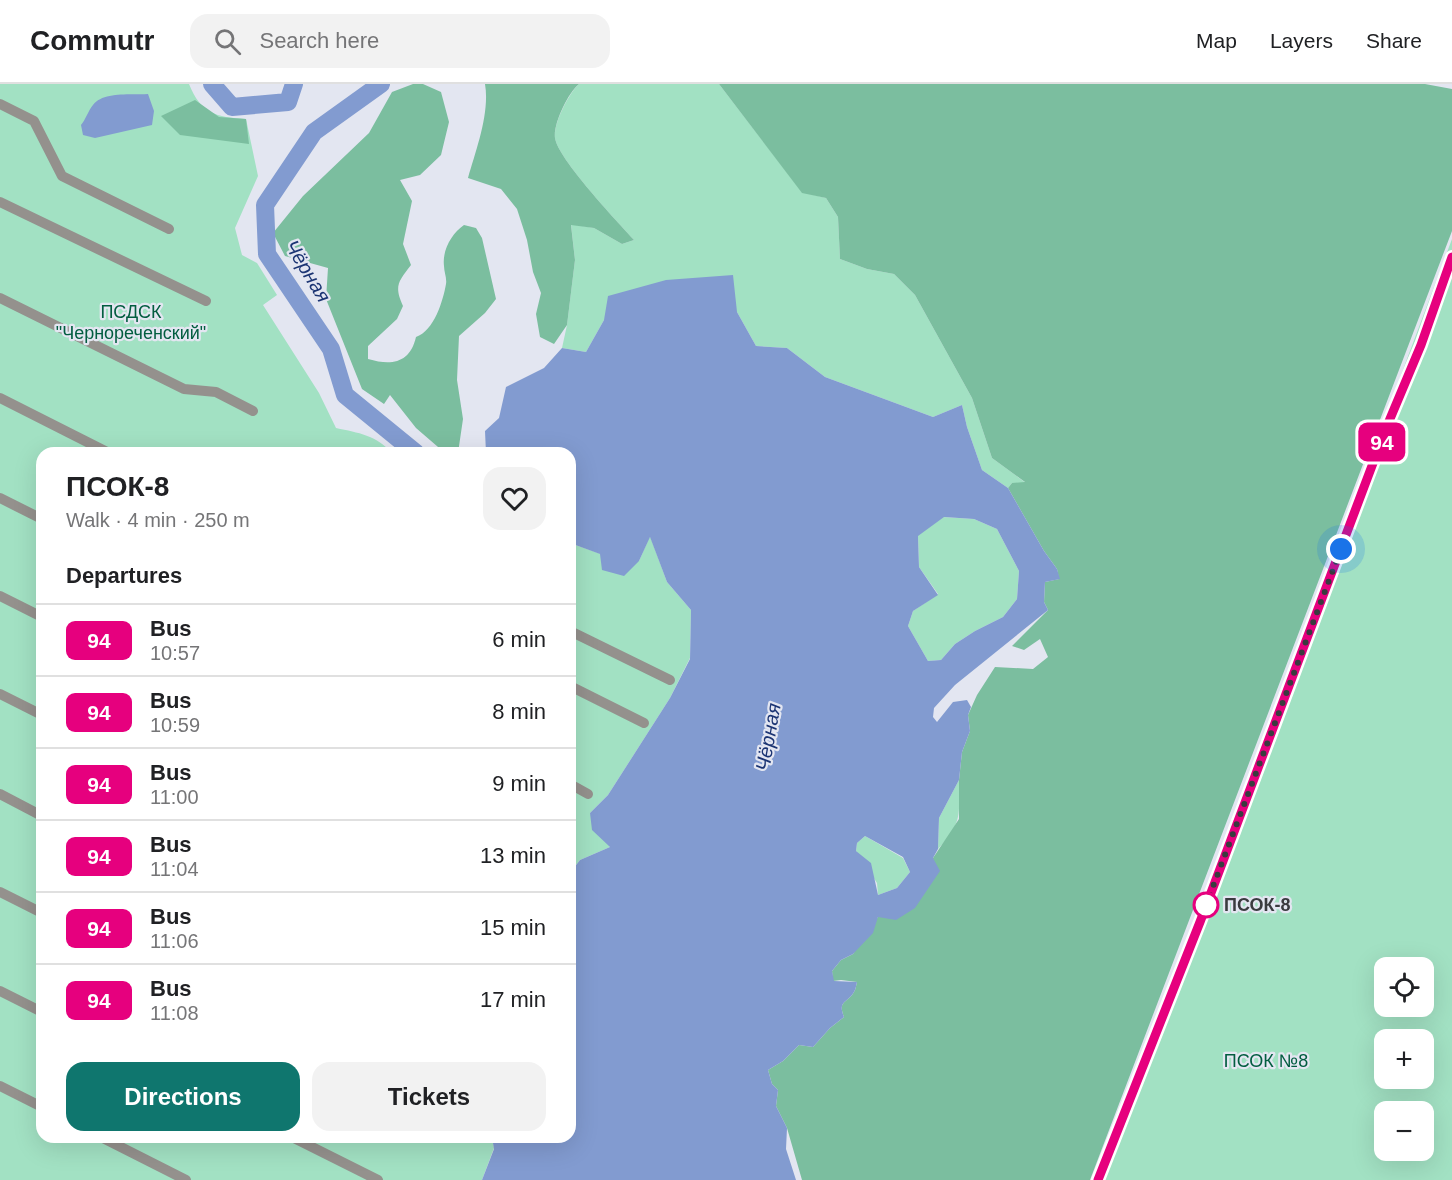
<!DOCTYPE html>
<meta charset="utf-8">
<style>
body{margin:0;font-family:Arial,sans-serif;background:#f2f2f2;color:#202124;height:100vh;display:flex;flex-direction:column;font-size:22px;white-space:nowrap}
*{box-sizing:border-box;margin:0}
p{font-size:20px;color:#757577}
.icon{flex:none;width:33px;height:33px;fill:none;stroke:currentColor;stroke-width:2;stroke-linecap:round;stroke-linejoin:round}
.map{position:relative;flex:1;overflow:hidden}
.side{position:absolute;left:36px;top:363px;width:540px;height:696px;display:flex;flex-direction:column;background:#fff;border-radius:18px;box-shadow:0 6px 24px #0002}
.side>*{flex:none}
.badge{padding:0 12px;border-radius:9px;font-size:21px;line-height:39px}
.fabs{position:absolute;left:1374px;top:873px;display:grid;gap:12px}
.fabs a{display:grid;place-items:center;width:60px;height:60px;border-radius:12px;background:#fff;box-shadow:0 6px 24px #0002;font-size:30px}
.you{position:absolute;width:30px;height:30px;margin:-15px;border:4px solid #fff;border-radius:50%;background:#1a73e8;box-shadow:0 0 0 9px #1a73e833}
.map>.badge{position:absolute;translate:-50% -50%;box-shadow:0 0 0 3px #fff}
h2{padding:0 30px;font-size:22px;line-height:54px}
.round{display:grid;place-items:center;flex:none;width:63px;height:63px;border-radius:18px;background:#f2f2f2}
.head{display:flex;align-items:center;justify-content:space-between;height:102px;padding:0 30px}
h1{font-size:28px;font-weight:800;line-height:45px}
.primary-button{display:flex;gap:12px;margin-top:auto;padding:12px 30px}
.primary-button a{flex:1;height:69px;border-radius:18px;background:#0f766e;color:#fff;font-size:24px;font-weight:800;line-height:69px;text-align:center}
.primary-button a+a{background:#f2f2f2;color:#202124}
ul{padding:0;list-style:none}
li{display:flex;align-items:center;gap:18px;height:72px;padding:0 30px;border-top:2px solid #e0e0e0}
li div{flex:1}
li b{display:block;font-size:22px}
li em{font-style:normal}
li .badge{min-width:66px;font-weight:700;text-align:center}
header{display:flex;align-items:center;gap:36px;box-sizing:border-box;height:84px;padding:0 30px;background:#fff;border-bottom:2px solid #e0e0e0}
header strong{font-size:28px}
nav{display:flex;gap:33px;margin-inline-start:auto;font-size:21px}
.search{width:420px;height:54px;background:#f2f2f2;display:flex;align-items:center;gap:15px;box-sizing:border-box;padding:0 21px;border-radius:18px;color:#757577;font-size:22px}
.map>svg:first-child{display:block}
.green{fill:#a2e1c3;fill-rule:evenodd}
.forest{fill:#7bbe9f}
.water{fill:#829bd0;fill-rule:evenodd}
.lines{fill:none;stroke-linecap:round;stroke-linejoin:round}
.river{stroke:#829bd0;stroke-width:18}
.street{stroke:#94918d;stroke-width:10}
.line-casing{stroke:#fff;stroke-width:14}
.line{stroke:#e6007e;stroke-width:9}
.walk{stroke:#3a3b3f;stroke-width:6;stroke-dasharray:0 10.8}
.stop-dot{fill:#fff;stroke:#e6007e;stroke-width:3}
.labels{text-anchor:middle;stroke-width:4.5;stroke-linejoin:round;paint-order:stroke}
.park-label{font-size:18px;fill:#025d40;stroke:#e3e6f1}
.stop-label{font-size:18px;font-weight:bold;fill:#3a3b3f;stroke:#e3e6f1;text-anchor:start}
.water-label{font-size:20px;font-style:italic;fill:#1b3473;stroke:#e3e6f1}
</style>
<header>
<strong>Commutr</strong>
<div class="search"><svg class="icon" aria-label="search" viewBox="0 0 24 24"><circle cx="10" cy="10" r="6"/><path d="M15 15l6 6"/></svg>Search here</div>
<nav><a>Map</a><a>Layers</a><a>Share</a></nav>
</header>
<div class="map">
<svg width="1452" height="1096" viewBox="0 0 1452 1096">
<rect width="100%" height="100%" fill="#e3e6f1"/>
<g class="green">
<path d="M0,0H189C201,30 216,33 246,35L258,92L235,144L242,171L257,179L277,211L263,221L319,309L336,344C359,349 376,351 392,369H42V1053H492L494,1064L482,1096H0Z"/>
<path d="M579,0H719L802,108L826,114L838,133L840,175L867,185L894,190L915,211L972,314L992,374L1026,399H1012L1008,404L982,386L967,343L962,321L933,333L825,293L787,264L756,262L737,228L604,236L586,268L562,264L567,241L575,176L571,140L594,144L622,160L634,156C617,137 558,75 555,54C553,40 569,9 579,0Z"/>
<path d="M1452,155V1096H1097L1153,940L1231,744ZM1384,884H1424V922H1384ZM1384,956H1424V994H1384ZM1384,1028H1424V1066H1384Z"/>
<polygon points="943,433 974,435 997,445 1019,487 1017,515 1003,533 975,547 955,560 941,576 928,577 908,542 913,527 938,510 919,483 918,451"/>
<polygon points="650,452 667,498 691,526 690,574 670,614 608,711 590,729 610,763 580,776 570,789 570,459 601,470 639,477"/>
<path d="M959,696C959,731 963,738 938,765L939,734Z"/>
<polygon points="865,752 903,774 910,788 897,804 878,811 877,799 856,767 857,759"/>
</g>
<g class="forest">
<path d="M413,0H423L441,8L449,38L441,71L420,91L400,96L412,117L403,160L411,181C398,198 394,202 403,222L397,235L368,262V275C392,282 410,279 416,253C434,247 443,217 446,200C447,194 444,188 444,182C442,166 452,149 464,141L476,144L482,154L496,215L485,229L459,252L457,296L463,335L458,369H445L416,344L390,311L384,320L362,305L326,215L328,184L285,172L273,149L303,112L369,49L392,8Z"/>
<path d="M485,0H579C568,9 553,40 555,54C558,75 617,137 634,156L622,160L594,144L571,141L575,176L567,241L554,260L540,253L536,230L541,209L533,188L527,156L517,125L501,105L468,94C476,66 490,29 485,0Z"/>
<path d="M719,0H1425L1452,5V147L1090,1096H802L787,1044L776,1022L778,1006L772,1000L768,986L783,977L799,961L813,963L830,944L844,933C837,916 848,919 854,908C856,905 856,901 857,898L841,896L833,897L832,887L841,876L853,870L878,833L933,774L959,735V696L962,668L970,647L968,631L977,611L995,583L1033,585L1048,573L1040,555L1024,566L1012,562L1048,526L1044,518L1045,498L1059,495L1057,485L1044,467L1008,404L1012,399L1025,398L992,374L972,314L915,211L894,190L867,185L840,175L838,133L826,114L802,109Z"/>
<polygon points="195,16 219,33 246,35 249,60 180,51 161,32"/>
</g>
<g class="water">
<path d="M148,10L154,27L152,41L95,54L83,51L81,41C86,35 88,27 93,21C103,7 132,11 148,10Z"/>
<path d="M733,191L737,228L756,262L787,264L825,293L933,333L962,321L967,343L982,386L1008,404L1044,467L1057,485L1060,495L1045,498L1044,518L1048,526L955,601L934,624L933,633L937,638L953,618L967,616L971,623L968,631L970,647L962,668L959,696L939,734L938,765L933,774L940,787L915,824L896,836L878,833L873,849L853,870L841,876L832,887L834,897L857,898C856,901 856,905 854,908C848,919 837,916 844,933L830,944L813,963L799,961L783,977L768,986L772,1000L778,1006L776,1022L787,1044L786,1065L796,1096H482L494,1065L492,1053H570V789L580,776L610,763L592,746L590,729L608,711L670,614L690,575L691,526L667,498L650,453L639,477L624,492L602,486L600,470L570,459V369H486L485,347L499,334L506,303L544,284L562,264L586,268L604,236L608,212L666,196ZM944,433L974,435L997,445L1019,487L1017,515L1003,533L975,547L955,560L941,576L928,577L908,542L913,527L938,511L919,483L918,452ZM865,752L903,773L910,788L897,804L878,811L871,779L856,767L857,759Z"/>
</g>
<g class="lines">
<g class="river">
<polyline points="212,0 232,23 288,18 294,0"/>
<polyline points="381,0 314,48 265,121 267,170 331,265 345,311 416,369"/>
</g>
<g class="street">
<polyline points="0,20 34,37 62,92 169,145"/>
<polyline points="0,118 206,217"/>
<polyline points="0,214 184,305 216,308 253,327"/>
<polyline points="0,314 109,369"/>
<polyline points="0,414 42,435"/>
<polyline points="0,512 42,533"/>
<polyline points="570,547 670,596"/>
<polyline points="570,602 644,639"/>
<polyline points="0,610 42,631"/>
<polyline points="570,700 588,710"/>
<polyline points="0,710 42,732"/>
<polyline points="0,808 42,829"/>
<polyline points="0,907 42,928"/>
<polyline points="0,1002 42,1023"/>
<polyline points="101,1053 186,1096"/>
<polyline points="292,1053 378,1096"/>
<polyline points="1098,1096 1200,838 1387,342 1421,261 1452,173"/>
</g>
</g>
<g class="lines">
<defs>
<polyline id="line" points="1098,1096 1200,838 1387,342 1421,261 1452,173"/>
</defs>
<use href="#line" class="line-casing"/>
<use href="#line" class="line"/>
<polyline class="walk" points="1206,821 1341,465"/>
</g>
<circle class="stop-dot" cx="1206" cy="821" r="12"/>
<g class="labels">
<g class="park-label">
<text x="131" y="234">ПСДСК<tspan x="131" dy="21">"Чернореченский"</tspan></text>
<text x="1266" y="983">ПСОК №8</text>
</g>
<g class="stop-label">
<text x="1224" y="827">ПСОК-8</text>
</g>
<g class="water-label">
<text transform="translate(308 187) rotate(59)" y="7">Чёрная</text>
<text transform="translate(768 653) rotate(-80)" y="7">Чёрная</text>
</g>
</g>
</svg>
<div class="fabs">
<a><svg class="icon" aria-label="locate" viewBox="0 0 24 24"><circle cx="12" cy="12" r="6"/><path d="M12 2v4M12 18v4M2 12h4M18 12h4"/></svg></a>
<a>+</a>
<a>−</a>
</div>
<div class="you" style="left:1341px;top:465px"></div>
<b class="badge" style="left:1382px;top:358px;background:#e6007e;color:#fff">94</b>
<section class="side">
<div class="head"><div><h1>ПСОК-8</h1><p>Walk · 4 min · 250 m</p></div><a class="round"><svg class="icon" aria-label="heart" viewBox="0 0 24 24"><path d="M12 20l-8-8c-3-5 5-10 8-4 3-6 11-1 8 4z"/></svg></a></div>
<h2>Departures</h2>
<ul>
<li><span class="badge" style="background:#e6007e;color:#fff">94</span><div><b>Bus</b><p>10:57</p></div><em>6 min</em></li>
<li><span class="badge" style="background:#e6007e;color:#fff">94</span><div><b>Bus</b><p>10:59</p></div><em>8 min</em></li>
<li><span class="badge" style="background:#e6007e;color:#fff">94</span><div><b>Bus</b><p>11:00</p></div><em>9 min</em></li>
<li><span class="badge" style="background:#e6007e;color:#fff">94</span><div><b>Bus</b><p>11:04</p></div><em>13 min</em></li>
<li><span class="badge" style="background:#e6007e;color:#fff">94</span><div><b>Bus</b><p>11:06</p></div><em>15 min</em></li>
<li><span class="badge" style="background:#e6007e;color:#fff">94</span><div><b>Bus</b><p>11:08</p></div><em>17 min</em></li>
</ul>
<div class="primary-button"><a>Directions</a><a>Tickets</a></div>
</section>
</div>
